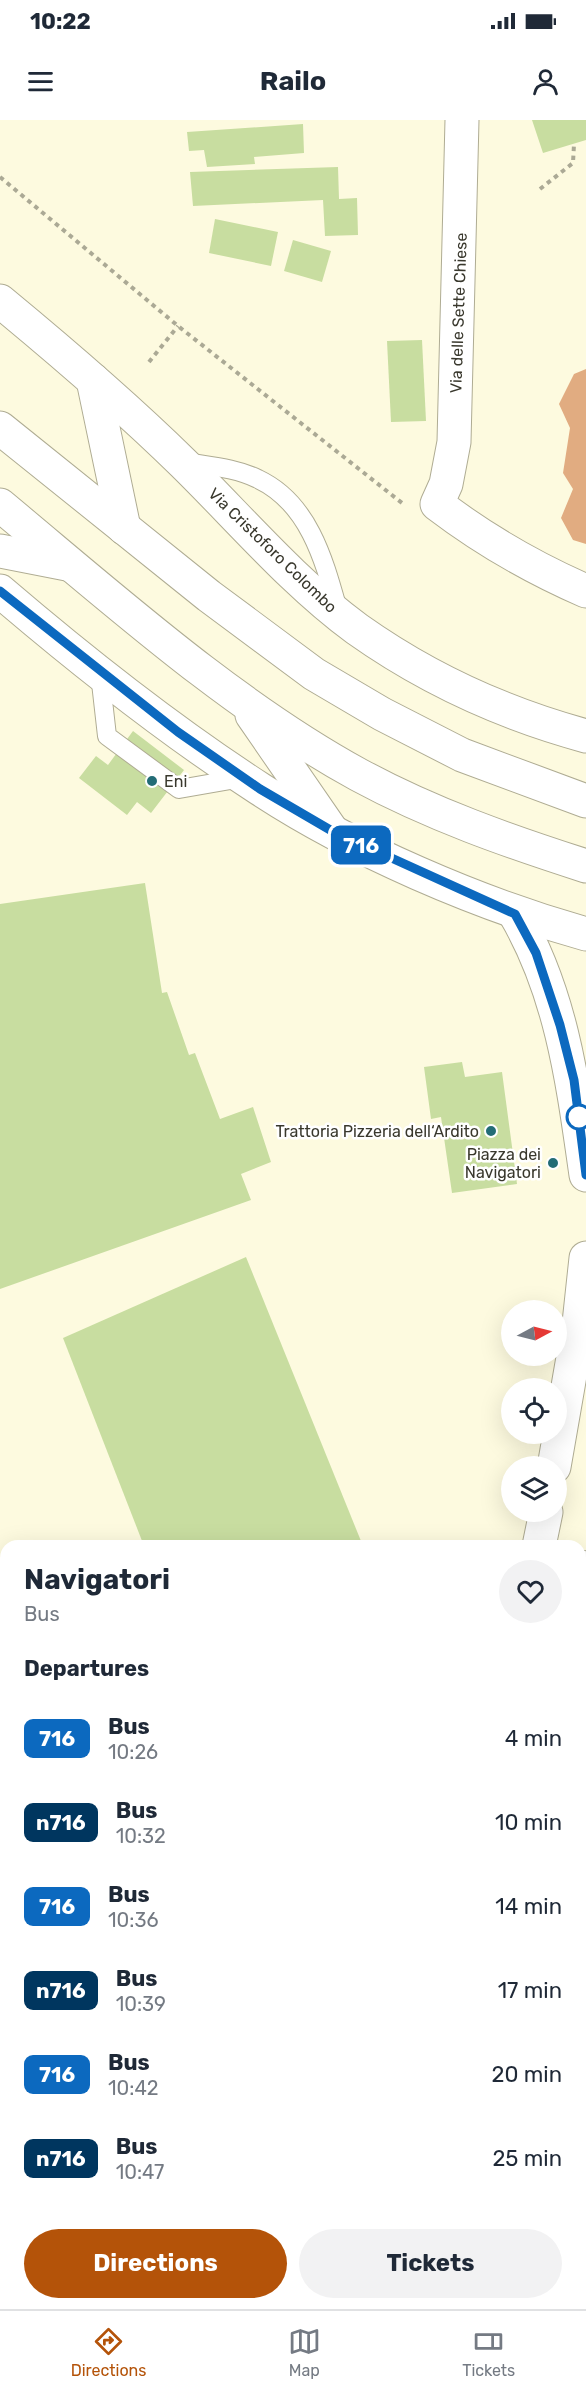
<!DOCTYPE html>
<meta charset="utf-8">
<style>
body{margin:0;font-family:Rubik,sans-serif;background:#f2f2f3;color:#1f2937;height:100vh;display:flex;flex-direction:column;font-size:22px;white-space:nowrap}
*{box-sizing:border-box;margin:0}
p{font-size:20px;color:#747a83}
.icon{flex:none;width:33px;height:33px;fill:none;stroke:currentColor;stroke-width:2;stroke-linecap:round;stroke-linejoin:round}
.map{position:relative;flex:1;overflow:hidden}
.side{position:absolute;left:0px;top:1420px;width:586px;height:770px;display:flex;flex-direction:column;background:#fff;border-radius:18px 18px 0 0;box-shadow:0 6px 24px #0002}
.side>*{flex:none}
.badge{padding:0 12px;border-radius:9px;font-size:21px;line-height:39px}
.needle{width:39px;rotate:83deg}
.fabs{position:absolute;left:501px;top:1180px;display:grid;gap:12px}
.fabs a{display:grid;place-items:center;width:66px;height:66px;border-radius:50%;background:#fff;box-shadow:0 6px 24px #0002;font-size:30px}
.map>.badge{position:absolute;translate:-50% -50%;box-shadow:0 0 0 3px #fff}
h2{padding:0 24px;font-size:22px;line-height:54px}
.round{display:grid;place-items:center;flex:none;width:63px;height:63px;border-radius:32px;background:#f2f2f3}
.headline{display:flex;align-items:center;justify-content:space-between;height:102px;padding:0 24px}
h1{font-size:28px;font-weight:700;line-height:45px}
.primary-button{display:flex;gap:12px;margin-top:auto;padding:12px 24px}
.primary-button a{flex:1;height:69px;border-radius:36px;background:#b45309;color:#fff;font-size:24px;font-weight:700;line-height:69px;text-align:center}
.primary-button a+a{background:#f2f2f3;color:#1f2937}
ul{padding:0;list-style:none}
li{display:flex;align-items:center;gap:18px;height:84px;padding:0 24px}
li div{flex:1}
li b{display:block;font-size:22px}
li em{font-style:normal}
li .badge{min-width:66px;font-weight:700;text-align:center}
.status{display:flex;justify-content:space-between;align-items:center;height:42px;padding:0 30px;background:#fff;direction:ltr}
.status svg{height:16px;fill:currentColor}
header{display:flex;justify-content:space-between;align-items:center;height:78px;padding:0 24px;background:#fff;font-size:27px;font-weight:700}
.menu{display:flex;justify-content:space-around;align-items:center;height:84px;border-top:2px solid #e0e1e3;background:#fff;font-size:16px;color:#747a83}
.menu a{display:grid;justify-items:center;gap:3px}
.menu .active{color:#b45309}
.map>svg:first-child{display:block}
.forest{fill:#e1ac81}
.building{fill:#c8dda0}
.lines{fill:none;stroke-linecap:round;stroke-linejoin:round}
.lane-casing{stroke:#afac93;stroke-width:20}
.street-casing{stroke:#afac93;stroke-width:35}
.secondary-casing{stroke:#afac93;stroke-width:35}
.primary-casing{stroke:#afac93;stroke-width:35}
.path{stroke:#aba995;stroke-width:4;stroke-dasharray:4.5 4.5;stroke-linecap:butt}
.lane{stroke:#fff;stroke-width:18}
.street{stroke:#fff;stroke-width:33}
.secondary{stroke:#fff;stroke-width:33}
.primary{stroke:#fff;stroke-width:33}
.line-casing{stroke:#fff;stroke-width:14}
.line{stroke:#0c69bf;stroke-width:9}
.poi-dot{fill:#236c76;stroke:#fff;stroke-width:2}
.stop-dot{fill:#fff;stroke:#0c69bf;stroke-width:3}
.labels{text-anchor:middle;stroke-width:5;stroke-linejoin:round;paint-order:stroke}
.street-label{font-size:16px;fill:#39382d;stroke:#fff}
.poi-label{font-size:16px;fill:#39382d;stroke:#fff;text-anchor:end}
</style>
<div class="status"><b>10:22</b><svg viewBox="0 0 49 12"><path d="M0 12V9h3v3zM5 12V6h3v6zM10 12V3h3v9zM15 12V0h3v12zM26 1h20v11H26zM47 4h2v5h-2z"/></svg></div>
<header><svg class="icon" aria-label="menu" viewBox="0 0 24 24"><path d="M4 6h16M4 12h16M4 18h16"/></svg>Railo<svg class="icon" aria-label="person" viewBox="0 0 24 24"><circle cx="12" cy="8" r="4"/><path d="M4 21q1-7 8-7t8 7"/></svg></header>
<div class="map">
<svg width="586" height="2189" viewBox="0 0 586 2189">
<rect width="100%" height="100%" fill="#fdfadf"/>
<polygon class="forest" points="586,249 586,424 573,420 561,398 573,369 563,353 570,308 559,284 574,254"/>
<g class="building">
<polygon points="532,0 586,0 586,20 543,33"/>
<polygon points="303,4 304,33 254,37 255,44 207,47 204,30 189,31 187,12"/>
<polygon points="338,47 339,79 357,78 358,115 325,116 323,80 193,86 190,52"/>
<polygon points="215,99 278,112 271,146 209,133"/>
<polygon points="293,120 331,131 322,162 284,151"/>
<polygon points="422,220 426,301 391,302 387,221"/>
<polygon points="133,611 184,650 151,693 137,682 127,695 79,658 96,636 108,645"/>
<polygon points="145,763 162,873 167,872 189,935 195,933 220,999 253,987 271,1042 241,1054 251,1080 0,1169 0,784"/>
<polygon points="462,942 465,957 502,952 517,1064 452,1073 441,997 431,999 424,947"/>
<polygon points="246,1137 363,1426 144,1426 63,1218"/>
<polygon points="0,1438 6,1439 6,1643 0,1642"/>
<polygon points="0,1823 6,1824 6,1903 0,1902"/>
<polygon points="0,1989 6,1990 6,2094 0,2093"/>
<polygon points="0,2148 6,2149 6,2184 13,2184 12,2189 0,2189"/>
<polygon points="61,2184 218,2184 218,2189 60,2189"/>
<rect x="269" y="2184" width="74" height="5"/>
</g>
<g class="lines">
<defs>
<g id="lane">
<path d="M186,342C209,346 236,348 258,359C309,383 324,440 338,490"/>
<polyline points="100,554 107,616 179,669 242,658"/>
</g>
<g id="street">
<path d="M462,0L454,322L446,364L437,384C483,419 533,448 586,471"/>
<polyline points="580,1447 586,1448"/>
<polyline points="0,1774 6,1775"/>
<polyline points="580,1872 586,1873"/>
</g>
<g id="secondary">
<path d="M0,181C63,233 125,286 183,343C240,399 293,462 357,509C426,558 505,594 586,616"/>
<path d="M0,471C83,542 169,610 260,669C353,730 479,784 586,814"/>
<path d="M515,794C562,874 573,964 586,1055"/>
<polyline points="554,1347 579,1203 586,1138"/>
<polyline points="539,1426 546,1392"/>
<polyline points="580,1793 586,1759"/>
<polyline points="409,2189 410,2184"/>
<polyline points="511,2189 512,2184"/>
</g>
<g id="primary">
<polyline points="93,260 124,408"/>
<polyline points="0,308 209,476 314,554 382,594 462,635 586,681"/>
<path d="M0,385C112,478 231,585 359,655C431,694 508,721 586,746"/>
<polyline points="0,431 67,444"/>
<polyline points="252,595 332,711"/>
</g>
</defs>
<use href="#lane" class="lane-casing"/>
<use href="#street" class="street-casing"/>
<use href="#secondary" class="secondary-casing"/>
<use href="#primary" class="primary-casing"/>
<g class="path">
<polyline points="0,57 178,206 402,383"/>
<polyline points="540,69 573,43 574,24"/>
<polyline points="149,242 178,206"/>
</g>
<use href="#lane" class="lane"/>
<use href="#street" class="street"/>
<use href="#secondary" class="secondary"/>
<use href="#primary" class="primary"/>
</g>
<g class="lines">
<defs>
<polyline id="line" points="0,471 178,612 260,669 332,711 515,794 536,833 560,905 574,960 586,1055"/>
</defs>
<use href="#line" class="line-casing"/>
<use href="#line" class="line"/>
</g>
<g class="poi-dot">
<circle cx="152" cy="661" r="6"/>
<circle cx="491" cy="1011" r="6"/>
<circle cx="553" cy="1043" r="6"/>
</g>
<circle class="stop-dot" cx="579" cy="997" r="12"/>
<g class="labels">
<g class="street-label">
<text transform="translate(458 193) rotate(-88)" y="6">Via delle Sette Chiese</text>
<text transform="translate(273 430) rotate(44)" y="6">Via Cristoforo Colombo</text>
</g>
<g class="poi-label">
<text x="164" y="667" text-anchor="start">Eni</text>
<text x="479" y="1017">Trattoria Pizzeria dell‘Ardito</text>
<text x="541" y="1040">Piazza dei<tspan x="541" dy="18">Navigatori</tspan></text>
</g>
</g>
</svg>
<div class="fabs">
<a><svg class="needle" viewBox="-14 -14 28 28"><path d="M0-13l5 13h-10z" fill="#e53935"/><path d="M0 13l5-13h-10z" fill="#747a83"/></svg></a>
<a><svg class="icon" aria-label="locate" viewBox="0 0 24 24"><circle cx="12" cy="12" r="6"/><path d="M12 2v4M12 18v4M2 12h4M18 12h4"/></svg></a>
<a><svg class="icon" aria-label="layers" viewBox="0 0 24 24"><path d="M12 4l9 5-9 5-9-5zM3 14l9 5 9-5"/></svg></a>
</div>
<b class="badge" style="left:361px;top:725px;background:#0c69bf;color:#fff">716</b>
<section class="side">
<div class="headline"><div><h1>Navigatori</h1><p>Bus</p></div><a class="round"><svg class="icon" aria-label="heart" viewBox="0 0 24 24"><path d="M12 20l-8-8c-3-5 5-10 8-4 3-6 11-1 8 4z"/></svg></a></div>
<h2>Departures</h2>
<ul>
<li><span class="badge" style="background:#0c69bf;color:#fff">716</span><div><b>Bus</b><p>10:26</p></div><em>4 min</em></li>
<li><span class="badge" style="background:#00365f;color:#fff">n716</span><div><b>Bus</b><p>10:32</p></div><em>10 min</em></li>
<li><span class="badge" style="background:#0c69bf;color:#fff">716</span><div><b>Bus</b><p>10:36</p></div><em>14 min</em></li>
<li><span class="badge" style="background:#00365f;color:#fff">n716</span><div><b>Bus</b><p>10:39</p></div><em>17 min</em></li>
<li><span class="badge" style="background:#0c69bf;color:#fff">716</span><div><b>Bus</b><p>10:42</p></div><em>20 min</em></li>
<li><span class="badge" style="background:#00365f;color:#fff">n716</span><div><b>Bus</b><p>10:47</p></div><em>25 min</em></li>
</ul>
<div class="primary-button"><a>Directions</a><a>Tickets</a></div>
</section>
</div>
<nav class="menu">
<a class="active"><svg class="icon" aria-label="directions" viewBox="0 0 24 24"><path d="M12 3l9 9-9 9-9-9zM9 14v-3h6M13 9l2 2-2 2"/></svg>Directions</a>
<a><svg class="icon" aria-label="map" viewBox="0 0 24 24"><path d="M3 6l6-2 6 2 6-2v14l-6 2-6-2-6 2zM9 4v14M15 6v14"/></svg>Map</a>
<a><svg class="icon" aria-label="tickets" viewBox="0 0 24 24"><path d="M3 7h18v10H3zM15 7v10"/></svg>Tickets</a>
</nav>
